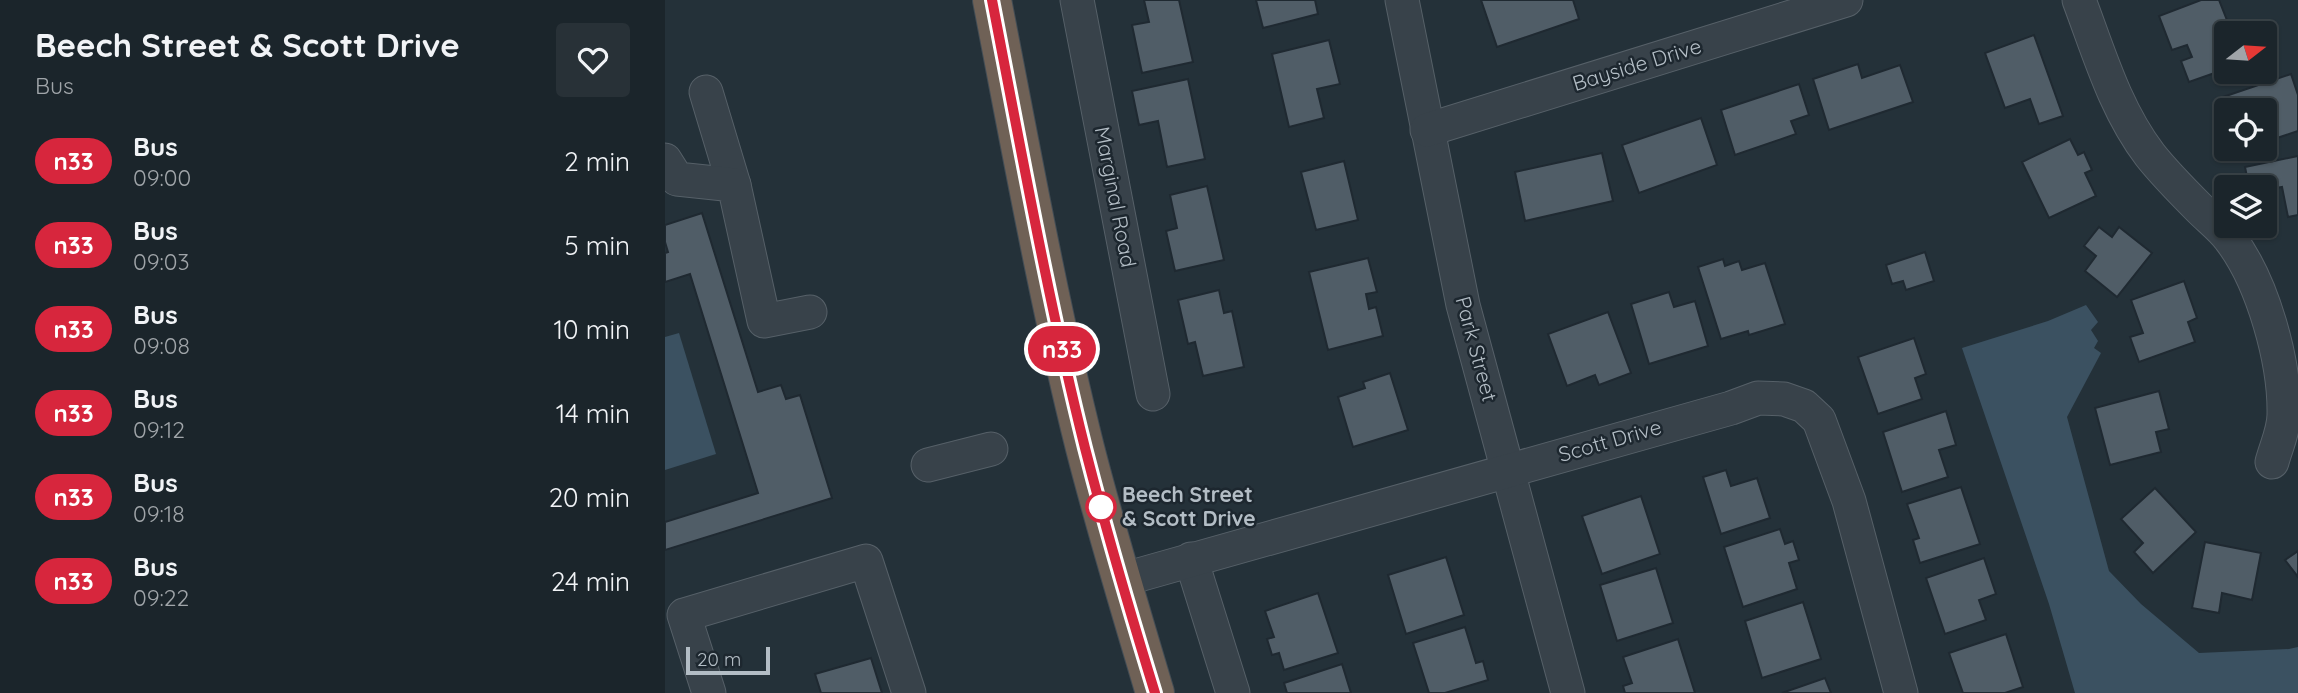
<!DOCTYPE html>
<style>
body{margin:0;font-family:Quicksand,sans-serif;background:#283137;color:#f1f3f6;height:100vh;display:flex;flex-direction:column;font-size:26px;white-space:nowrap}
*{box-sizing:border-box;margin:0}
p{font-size:23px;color:#a0a5a9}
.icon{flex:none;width:38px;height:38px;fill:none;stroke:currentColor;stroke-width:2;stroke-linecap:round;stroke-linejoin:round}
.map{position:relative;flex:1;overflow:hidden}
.drawer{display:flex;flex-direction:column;background:#1b252b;width:665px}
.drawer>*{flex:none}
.badge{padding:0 14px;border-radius:23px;font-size:24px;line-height:46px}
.needle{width:46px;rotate:73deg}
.buttons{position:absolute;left:1549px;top:21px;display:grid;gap:14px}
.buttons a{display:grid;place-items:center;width:63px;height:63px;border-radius:7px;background:#1b252b;box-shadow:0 2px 5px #0004,0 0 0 2px #394247;font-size:35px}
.scale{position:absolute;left:21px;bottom:18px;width:84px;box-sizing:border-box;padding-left:7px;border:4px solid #b3bdc5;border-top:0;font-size:19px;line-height:24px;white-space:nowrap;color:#b3bdc5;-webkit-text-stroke:5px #1d272f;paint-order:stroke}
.map>.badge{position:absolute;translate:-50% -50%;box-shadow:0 0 0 4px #fff}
.round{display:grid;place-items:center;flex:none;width:74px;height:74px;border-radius:7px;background:#283137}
.head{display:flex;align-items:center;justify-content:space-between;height:119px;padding:0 35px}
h1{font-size:33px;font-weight:800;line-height:52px}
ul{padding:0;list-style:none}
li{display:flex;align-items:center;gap:21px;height:84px;padding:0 35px}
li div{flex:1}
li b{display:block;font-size:26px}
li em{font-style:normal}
li .badge{min-width:77px;font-weight:700;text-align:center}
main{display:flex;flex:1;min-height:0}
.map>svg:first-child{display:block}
.water{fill:#3b5161}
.building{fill:#505d67;stroke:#1f2931;stroke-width:2}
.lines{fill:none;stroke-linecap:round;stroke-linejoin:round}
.minor-casing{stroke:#566068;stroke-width:35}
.highway-casing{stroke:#434d55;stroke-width:40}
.minor{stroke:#38424a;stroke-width:33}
.highway{stroke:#6f6156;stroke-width:38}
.line-casing{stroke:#fff;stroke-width:16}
.line{stroke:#d7263d;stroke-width:10}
.stop-dot{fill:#fff;stroke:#d7263d;stroke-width:3.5}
.labels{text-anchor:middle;stroke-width:5;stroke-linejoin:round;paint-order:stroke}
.street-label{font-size:21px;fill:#b3bdc5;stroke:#1d272f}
.stop-label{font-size:21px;font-weight:bold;fill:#b3bdc5;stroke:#1d272f;text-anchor:start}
</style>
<main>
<section class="drawer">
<div class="head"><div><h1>Beech Street &amp; Scott Drive</h1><p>Bus</p></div><a class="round"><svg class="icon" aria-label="heart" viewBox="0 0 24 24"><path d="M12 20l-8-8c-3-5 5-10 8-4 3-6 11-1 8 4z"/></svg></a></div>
<ul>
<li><span class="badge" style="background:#d7263d;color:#fff">n33</span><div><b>Bus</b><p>09:00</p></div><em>2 min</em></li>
<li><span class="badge" style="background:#d7263d;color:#fff">n33</span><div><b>Bus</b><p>09:03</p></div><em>5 min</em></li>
<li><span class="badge" style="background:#d7263d;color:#fff">n33</span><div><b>Bus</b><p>09:08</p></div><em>10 min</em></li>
<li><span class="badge" style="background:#d7263d;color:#fff">n33</span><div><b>Bus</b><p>09:12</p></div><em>14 min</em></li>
<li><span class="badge" style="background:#d7263d;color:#fff">n33</span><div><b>Bus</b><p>09:18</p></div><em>20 min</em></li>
<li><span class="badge" style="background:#d7263d;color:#fff">n33</span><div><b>Bus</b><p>09:22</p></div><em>24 min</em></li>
</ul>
</section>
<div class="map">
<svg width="1633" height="693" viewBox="0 0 1633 693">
<rect width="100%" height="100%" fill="#243139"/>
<g class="water">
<polygon points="1421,305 1433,322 1426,330 1433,341 1429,348 1436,353 1402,417 1444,571 1476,604 1534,653 1624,649 1633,647 1633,693 1410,693 1384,604 1297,348 1383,321"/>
<polygon points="14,333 51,454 0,470 0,337"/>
</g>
<g class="building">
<polygon points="479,0 514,0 528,62 477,73 467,25 484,22"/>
<polygon points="591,0 650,0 653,14 598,28"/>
<polygon points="816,0 908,0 914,19 832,47"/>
<polygon points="1536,0 1554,0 1567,33 1561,33 1561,69 1524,82 1516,61 1527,57 1522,45 1507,50 1494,16"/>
<polygon points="1369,35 1398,116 1374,124 1365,99 1340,108 1320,53"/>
<polygon points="664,40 675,84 652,89 659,118 624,127 607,54"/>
<polygon points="1193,64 1197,78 1235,65 1248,102 1164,130 1148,79"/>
<polygon points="1626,74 1633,95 1633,131 1600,142 1600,110 1561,110 1561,117 1555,98"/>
<polygon points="523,79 540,159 502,167 493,121 474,125 467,91"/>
<polygon points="1134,84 1144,115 1126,121 1131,134 1070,155 1056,110"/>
<polygon points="1036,118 1052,165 974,193 957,145"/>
<polygon points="1405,139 1413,155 1419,152 1427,170 1420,173 1431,196 1384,218 1357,162"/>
<polygon points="937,153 948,201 860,221 850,172"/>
<polygon points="1633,156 1633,215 1623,217 1617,187 1600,190 1600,187 1584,187 1580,167"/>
<polygon points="679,161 693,220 651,230 636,172"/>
<polygon points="542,186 559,260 510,271 501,231 512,228 505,195"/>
<polygon points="37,213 93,392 116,385 121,399 135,395 167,498 0,550 0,522 93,493 25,274 0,282 0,253 3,252 0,242 0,225"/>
<polygon points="1434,227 1447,237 1454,227 1487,253 1452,297 1420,271 1431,256 1419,246"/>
<polygon points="1260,252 1269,281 1241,290 1238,281 1227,284 1221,265"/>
<polygon points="703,258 712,292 701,294 704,309 711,307 718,336 663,350 644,272"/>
<polygon points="1058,259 1060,266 1074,261 1077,270 1100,263 1120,324 1084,335 1083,331 1056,339 1033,267"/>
<polygon points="1519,281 1532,318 1523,322 1530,342 1474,362 1465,337 1478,333 1466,300"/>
<polygon points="554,290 559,313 567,311 579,367 538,376 530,342 523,344 513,300"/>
<polygon points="1004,292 1009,307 1030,301 1043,346 984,364 966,304"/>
<polygon points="943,312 966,373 934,385 930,375 902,386 883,334"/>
<polygon points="1249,338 1261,374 1250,378 1257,399 1213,414 1193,357"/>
<polygon points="725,373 743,430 688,447 673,397 700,388 698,382"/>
<polygon points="1494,391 1504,429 1491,432 1496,452 1445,465 1430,408"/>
<polygon points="1281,411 1291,445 1274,450 1283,477 1237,492 1218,432"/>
<polygon points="1061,470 1066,486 1092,478 1105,518 1056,534 1038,477"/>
<polygon points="1296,487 1315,544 1255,563 1248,540 1254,538 1242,504"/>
<polygon points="1490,488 1531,532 1488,573 1469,552 1478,543 1456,519"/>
<polygon points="976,496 995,554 937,574 917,516"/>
<polygon points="1115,529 1120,544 1128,541 1134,560 1124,563 1132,589 1078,607 1059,547"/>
<polygon points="1540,542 1596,553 1587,600 1557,593 1554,613 1527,608"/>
<polygon points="1633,551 1633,577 1620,560"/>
<polygon points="781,557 799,615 741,634 723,575"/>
<polygon points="1319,558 1331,594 1314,600 1321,620 1280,634 1261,578"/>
<polygon points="991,568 1008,623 952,641 935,585"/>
<polygon points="653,593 673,653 619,670 614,653 607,655 602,639 609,637 600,611"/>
<polygon points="1138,602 1156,659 1097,678 1080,621"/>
<polygon points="800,627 811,663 818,661 823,680 780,693 764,693 748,643"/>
<polygon points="1341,634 1358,687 1340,693 1298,693 1284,653"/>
<polygon points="1013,639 1030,693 960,693 958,686 967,683 958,657"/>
<polygon points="206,658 217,693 156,693 150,674"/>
<polygon points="677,664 686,693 622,693 619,683"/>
<polygon points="1160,678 1166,693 1117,693"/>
</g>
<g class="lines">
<defs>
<g id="minor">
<polyline points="412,0 488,394"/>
<polyline points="737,0 798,305 903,693"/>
<path d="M1414,0C1434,53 1450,109 1485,155C1500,174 1518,192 1535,209C1545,219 1557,228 1565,239C1598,282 1620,362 1619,415C1619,430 1611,447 1607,462"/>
<polyline points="41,92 69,185"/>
<polyline points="762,130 1181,0"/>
<polyline points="0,160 12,179 69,185 99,321 145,312"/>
<polyline points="263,465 326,449"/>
<polyline points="526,559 568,693"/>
<polyline points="456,580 1066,408 1093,398 1119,399 1139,406 1154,420 1184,501 1236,693"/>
<polyline points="44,693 19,615 201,561 244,693"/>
</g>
<path id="highway" d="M327,0C356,149 383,300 420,448C441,530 466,612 490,693"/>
</defs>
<use href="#minor" class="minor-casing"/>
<use href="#highway" class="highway-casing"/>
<use href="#minor" class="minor"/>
<use href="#highway" class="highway"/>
</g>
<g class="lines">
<defs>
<path id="line" d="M327,0C356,149 383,300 420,448C441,530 465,612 490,693"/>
</defs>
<use href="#line" class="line-casing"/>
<use href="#line" class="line"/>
</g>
<circle class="stop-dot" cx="436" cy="507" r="14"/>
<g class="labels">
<g class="street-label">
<text transform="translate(972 65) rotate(-17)" y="7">Bayside Drive</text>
<text transform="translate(450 197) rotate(79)" y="7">Marginal Road</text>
<text transform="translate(811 349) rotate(75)" y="7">Park Street</text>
<text transform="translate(945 441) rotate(-16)" y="7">Scott Drive</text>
</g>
<g class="stop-label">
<text x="457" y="502">Beech Street<tspan x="457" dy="24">&amp; Scott Drive</tspan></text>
</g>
</g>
</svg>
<div class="buttons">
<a><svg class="needle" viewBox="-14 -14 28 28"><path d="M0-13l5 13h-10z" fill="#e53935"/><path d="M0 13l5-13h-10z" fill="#a0a5a9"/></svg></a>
<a><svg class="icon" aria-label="locate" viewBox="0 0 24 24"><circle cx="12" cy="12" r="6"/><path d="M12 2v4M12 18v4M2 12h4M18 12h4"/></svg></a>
<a><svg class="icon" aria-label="layers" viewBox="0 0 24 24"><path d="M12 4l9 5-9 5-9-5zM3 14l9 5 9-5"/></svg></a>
</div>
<div class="scale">20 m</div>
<b class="badge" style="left:397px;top:349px;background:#d7263d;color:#fff">n33</b>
</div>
</main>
